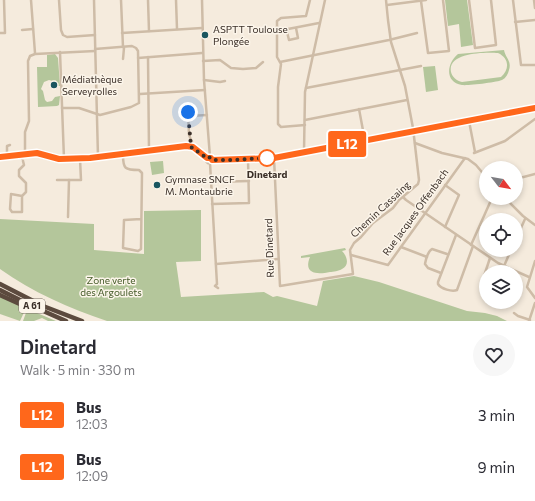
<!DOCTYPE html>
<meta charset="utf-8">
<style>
body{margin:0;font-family:Commissioner,sans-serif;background:#f7f7f7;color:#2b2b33;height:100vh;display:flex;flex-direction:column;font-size:15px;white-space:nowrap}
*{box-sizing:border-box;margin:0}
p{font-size:13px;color:#7c7c81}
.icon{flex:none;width:22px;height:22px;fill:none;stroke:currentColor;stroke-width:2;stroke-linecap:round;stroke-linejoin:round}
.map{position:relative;height:321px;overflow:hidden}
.details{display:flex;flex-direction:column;background:#fff;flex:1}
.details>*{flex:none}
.badge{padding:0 8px;border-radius:3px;font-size:14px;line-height:26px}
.needle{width:26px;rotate:121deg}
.buttons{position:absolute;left:479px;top:161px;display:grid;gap:8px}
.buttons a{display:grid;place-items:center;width:44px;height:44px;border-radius:50%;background:#fff;box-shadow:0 2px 6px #0003;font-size:20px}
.you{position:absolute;width:20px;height:20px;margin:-10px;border:3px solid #fff;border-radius:50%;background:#1a73e8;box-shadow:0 0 0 6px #1a73e833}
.map>.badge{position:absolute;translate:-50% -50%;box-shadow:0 0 0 2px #fff}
.round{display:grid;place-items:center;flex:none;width:42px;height:42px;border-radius:21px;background:#f7f7f7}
.head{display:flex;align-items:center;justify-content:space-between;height:68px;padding:0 20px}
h1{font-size:19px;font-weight:600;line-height:30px}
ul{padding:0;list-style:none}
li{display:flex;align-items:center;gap:12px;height:52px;padding:0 20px}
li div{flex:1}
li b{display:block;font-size:15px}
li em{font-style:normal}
li .badge{min-width:44px;font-weight:700;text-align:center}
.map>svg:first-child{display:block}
.green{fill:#b4c69b;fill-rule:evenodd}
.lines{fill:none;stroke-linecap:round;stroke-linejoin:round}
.minor-tunnel{stroke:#d0c5b9;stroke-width:2.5;stroke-dasharray:2.5 1;stroke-linecap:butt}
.minor{stroke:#cebca7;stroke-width:2.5}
.tertiary{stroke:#cebca7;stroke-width:3}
.motorway{stroke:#5c4a3e;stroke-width:4.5}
.line-casing{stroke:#fff;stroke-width:9}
.line{stroke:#ff671b;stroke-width:6}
.walk{stroke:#3a2f28;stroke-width:4;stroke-dasharray:0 7.2}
.poi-dot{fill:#195660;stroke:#fcf5ea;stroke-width:1.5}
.stop-dot{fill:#fff;stroke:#ff671b;stroke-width:2}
.labels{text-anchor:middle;stroke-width:3;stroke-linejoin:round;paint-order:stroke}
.shield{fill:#fcf5ea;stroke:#746a62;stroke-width:1}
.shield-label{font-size:9px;font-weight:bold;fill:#3a2f28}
.poi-label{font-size:10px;fill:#3a2f28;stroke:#fcf5ea;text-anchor:start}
.stop-label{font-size:10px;font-weight:bold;fill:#3a2f28;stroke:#fcf5ea}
.street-label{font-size:10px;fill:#3a2f28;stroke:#fcf5ea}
.park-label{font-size:10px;fill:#455b29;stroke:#fcf5ea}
</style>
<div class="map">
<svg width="535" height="321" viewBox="0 0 535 321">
<rect width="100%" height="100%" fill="#f5ebdd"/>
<g class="green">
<polygon points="445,0 467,0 473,45 461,47 459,24 448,26"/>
<path d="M504,50C505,57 512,61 509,70C508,74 506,78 502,80C498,82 467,86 462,85C444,82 447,63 458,54ZM498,53C509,58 510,69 501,77L462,82C457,81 452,77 451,72C447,52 486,52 498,53Z"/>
<polygon points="55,54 58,58 60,86 58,86 56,82 49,80 44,82 41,89 43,91 45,100 47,102 52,101 55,97 60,96 59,105 57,106 38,107 37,67 47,67 47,55"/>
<polygon points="435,66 438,90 426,92 423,67"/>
<polygon points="163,161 164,173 152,175 150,162"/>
<path d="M201,210V261L176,262L181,297L264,292L273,297L277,296L317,306L323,281L354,276L379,282L467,311L485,313L497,316L507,321H107C69,308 32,292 0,269V219L94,224V250L144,254V211Z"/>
<path d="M345,248L346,250L342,251C347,256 350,265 342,269C339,271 333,272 330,272C317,275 303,274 310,257L301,258V256Z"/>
<polygon points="0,296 26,308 20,321 0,314"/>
<polygon points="27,310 30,310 56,321 48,321 42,318 34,321 23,321"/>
</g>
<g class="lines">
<polyline class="minor-tunnel" points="22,157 23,161"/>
<g class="minor">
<polyline points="31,0 35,53"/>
<polyline points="59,0 61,30 63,35 67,37 95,35"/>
<polyline points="94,0 98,157"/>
<polyline points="121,0 123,47 124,48 123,59"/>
<polyline points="148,0 149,31"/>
<polyline points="176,0 177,29"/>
<polyline points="202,0 204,80 210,157"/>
<polyline points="469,0 475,48 496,45 491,0"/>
<polyline points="513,0 521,65 535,65"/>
<polyline points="534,0 535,8"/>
<polyline points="421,1 428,53 449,51 443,0"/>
<polyline points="387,5 426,0"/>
<polyline points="515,22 535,20"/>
<polyline points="296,28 298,38 289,40 287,32 288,29 319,23"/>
<polyline points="22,30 33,29"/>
<polyline points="0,33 5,33 4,0"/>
<polyline points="122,33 202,28"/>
<polyline points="60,52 64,159"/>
<polyline points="148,57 149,151"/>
<polyline points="138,58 202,53"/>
<polyline points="203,61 220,60 231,68 243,69 256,68 263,62"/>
<polyline points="280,62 389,40 417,33"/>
<polyline points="204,80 220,82 225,81"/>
<polyline points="306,88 421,66"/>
<polyline points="140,94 205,90"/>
<polyline points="62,108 79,108 100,115 131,107 139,103 138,51 136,48 132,46 95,49"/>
<polyline points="359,109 365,141"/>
<polyline points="188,112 189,135 192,142 191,147"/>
<polyline points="189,116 207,115"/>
<polyline points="305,120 407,100"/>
<polyline points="469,121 475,152"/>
<polyline points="305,125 281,127 278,124 278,87 281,64 277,57 277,21 281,18 306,16 310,0"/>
<polyline points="415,143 442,153 468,159 476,165 486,177"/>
<polyline points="304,152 305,92 325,0"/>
<polyline points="474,153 505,141 535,119"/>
<polyline points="25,154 25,132 29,121 28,61 30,56 35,54 95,51"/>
<path d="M123,155C123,169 125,170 139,170L142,173L141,249L138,251L123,248L124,220L141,219"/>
<polyline points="7,156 7,146 10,145"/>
<polyline points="274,158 280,286 353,274 350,250 354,243 361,237 373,223 393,208 399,200 418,184 419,180 413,128 405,86 391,42 388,20 386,0"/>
<polyline points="210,163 217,284 215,286 218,288"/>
<polyline points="516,179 535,174"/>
<polyline points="57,180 81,180 80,159"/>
<polyline points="212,182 249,181"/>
<polyline points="22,196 11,194 10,209 12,212 22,212 22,196 26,192 26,183 19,176 19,170 24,165 23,161"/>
<polyline points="403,197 406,200 498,263 529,277"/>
<polyline points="505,198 523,216 535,225"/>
<polyline points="212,204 249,203 248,159"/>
<polyline points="68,217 69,180"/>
<polyline points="445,227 459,195 445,185"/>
<path d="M456,235L438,282V284C441,289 452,292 457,290L473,246"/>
<polyline points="516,239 525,219"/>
<polyline points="471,245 492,198"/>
<polyline points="401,247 427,257"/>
<polyline points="351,255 388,265 465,158"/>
<polyline points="535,261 527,287 535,298"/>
<polyline points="216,264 278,259"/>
<polyline points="504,266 511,250"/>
<path d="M441,273L428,268L425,264C426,259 427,252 432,249L447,254"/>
<polyline points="486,280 483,279 490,258"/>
<polyline points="514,313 518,316 530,320"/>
<polyline points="529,321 535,303"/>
</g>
<g class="tertiary">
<polyline points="0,157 37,153 59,159 93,158 186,146 193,147 207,158"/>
<polyline points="207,158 206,161 208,163 210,163 212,160"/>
<polyline points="212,160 232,160 278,157 535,108"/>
</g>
<g class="motorway">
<polyline points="0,284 43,306 82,321"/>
<polyline points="0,290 32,306 66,321"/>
<polyline points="0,295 22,305"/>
</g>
</g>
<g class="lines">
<defs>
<polyline id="line" points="0,157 37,153 59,159 90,158 186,146 193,147 207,158 211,158 212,160 274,158 535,108"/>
</defs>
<use href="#line" class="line-casing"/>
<use href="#line" class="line"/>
<polyline class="walk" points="188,112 191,147 207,158 209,157 212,160 232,160 267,158"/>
</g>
<g class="poi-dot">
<circle cx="205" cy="35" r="4"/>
<circle cx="54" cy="85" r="4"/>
<circle cx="157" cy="185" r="4"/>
</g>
<circle class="stop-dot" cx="267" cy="158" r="8"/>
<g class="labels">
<rect class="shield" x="19" y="299" width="26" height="14" rx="3"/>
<g class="shield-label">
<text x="32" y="309">A 61</text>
</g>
<g class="poi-label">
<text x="213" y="33">ASPTT Toulouse<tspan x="213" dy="12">Plongée</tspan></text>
<text x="62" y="83">Médiathèque<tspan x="62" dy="12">Serveyrolles</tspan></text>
<text x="165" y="183">Gymnase SNCF<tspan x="165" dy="12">M. Montaubrie</tspan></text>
</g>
<g class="stop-label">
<text x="267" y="178">Dinetard</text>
</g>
<g class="street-label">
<text transform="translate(380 209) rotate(-43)" y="4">Chemin Cassaing</text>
<text transform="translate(415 212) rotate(-54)" y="4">Rue Jacques Offenbach</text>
<text transform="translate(269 248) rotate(-92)" y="4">Rue Dinetard</text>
</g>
<g class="park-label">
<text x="111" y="284">Zone verte<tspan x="111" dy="12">des Argoulets</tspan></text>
</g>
</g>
</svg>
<div class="buttons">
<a><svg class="needle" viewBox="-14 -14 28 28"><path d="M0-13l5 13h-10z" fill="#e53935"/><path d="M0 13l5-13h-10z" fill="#7c7c81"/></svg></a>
<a><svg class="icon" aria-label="locate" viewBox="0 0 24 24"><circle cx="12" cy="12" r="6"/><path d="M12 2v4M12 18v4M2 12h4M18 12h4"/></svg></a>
<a><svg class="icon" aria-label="layers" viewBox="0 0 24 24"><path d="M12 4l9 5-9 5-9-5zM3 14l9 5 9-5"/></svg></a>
</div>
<div class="you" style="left:188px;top:112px"></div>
<b class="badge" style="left:347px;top:144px;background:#ff671b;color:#fff">L12</b>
</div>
<section class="details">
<div class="head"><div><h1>Dinetard</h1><p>Walk · 5 min · 330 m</p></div><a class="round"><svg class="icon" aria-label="heart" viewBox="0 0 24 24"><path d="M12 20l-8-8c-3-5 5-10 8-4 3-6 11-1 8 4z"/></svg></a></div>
<ul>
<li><span class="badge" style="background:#ff671b;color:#fff">L12</span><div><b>Bus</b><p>12:03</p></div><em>3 min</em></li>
<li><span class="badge" style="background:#ff671b;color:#fff">L12</span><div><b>Bus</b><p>12:09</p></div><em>9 min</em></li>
</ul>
</section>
